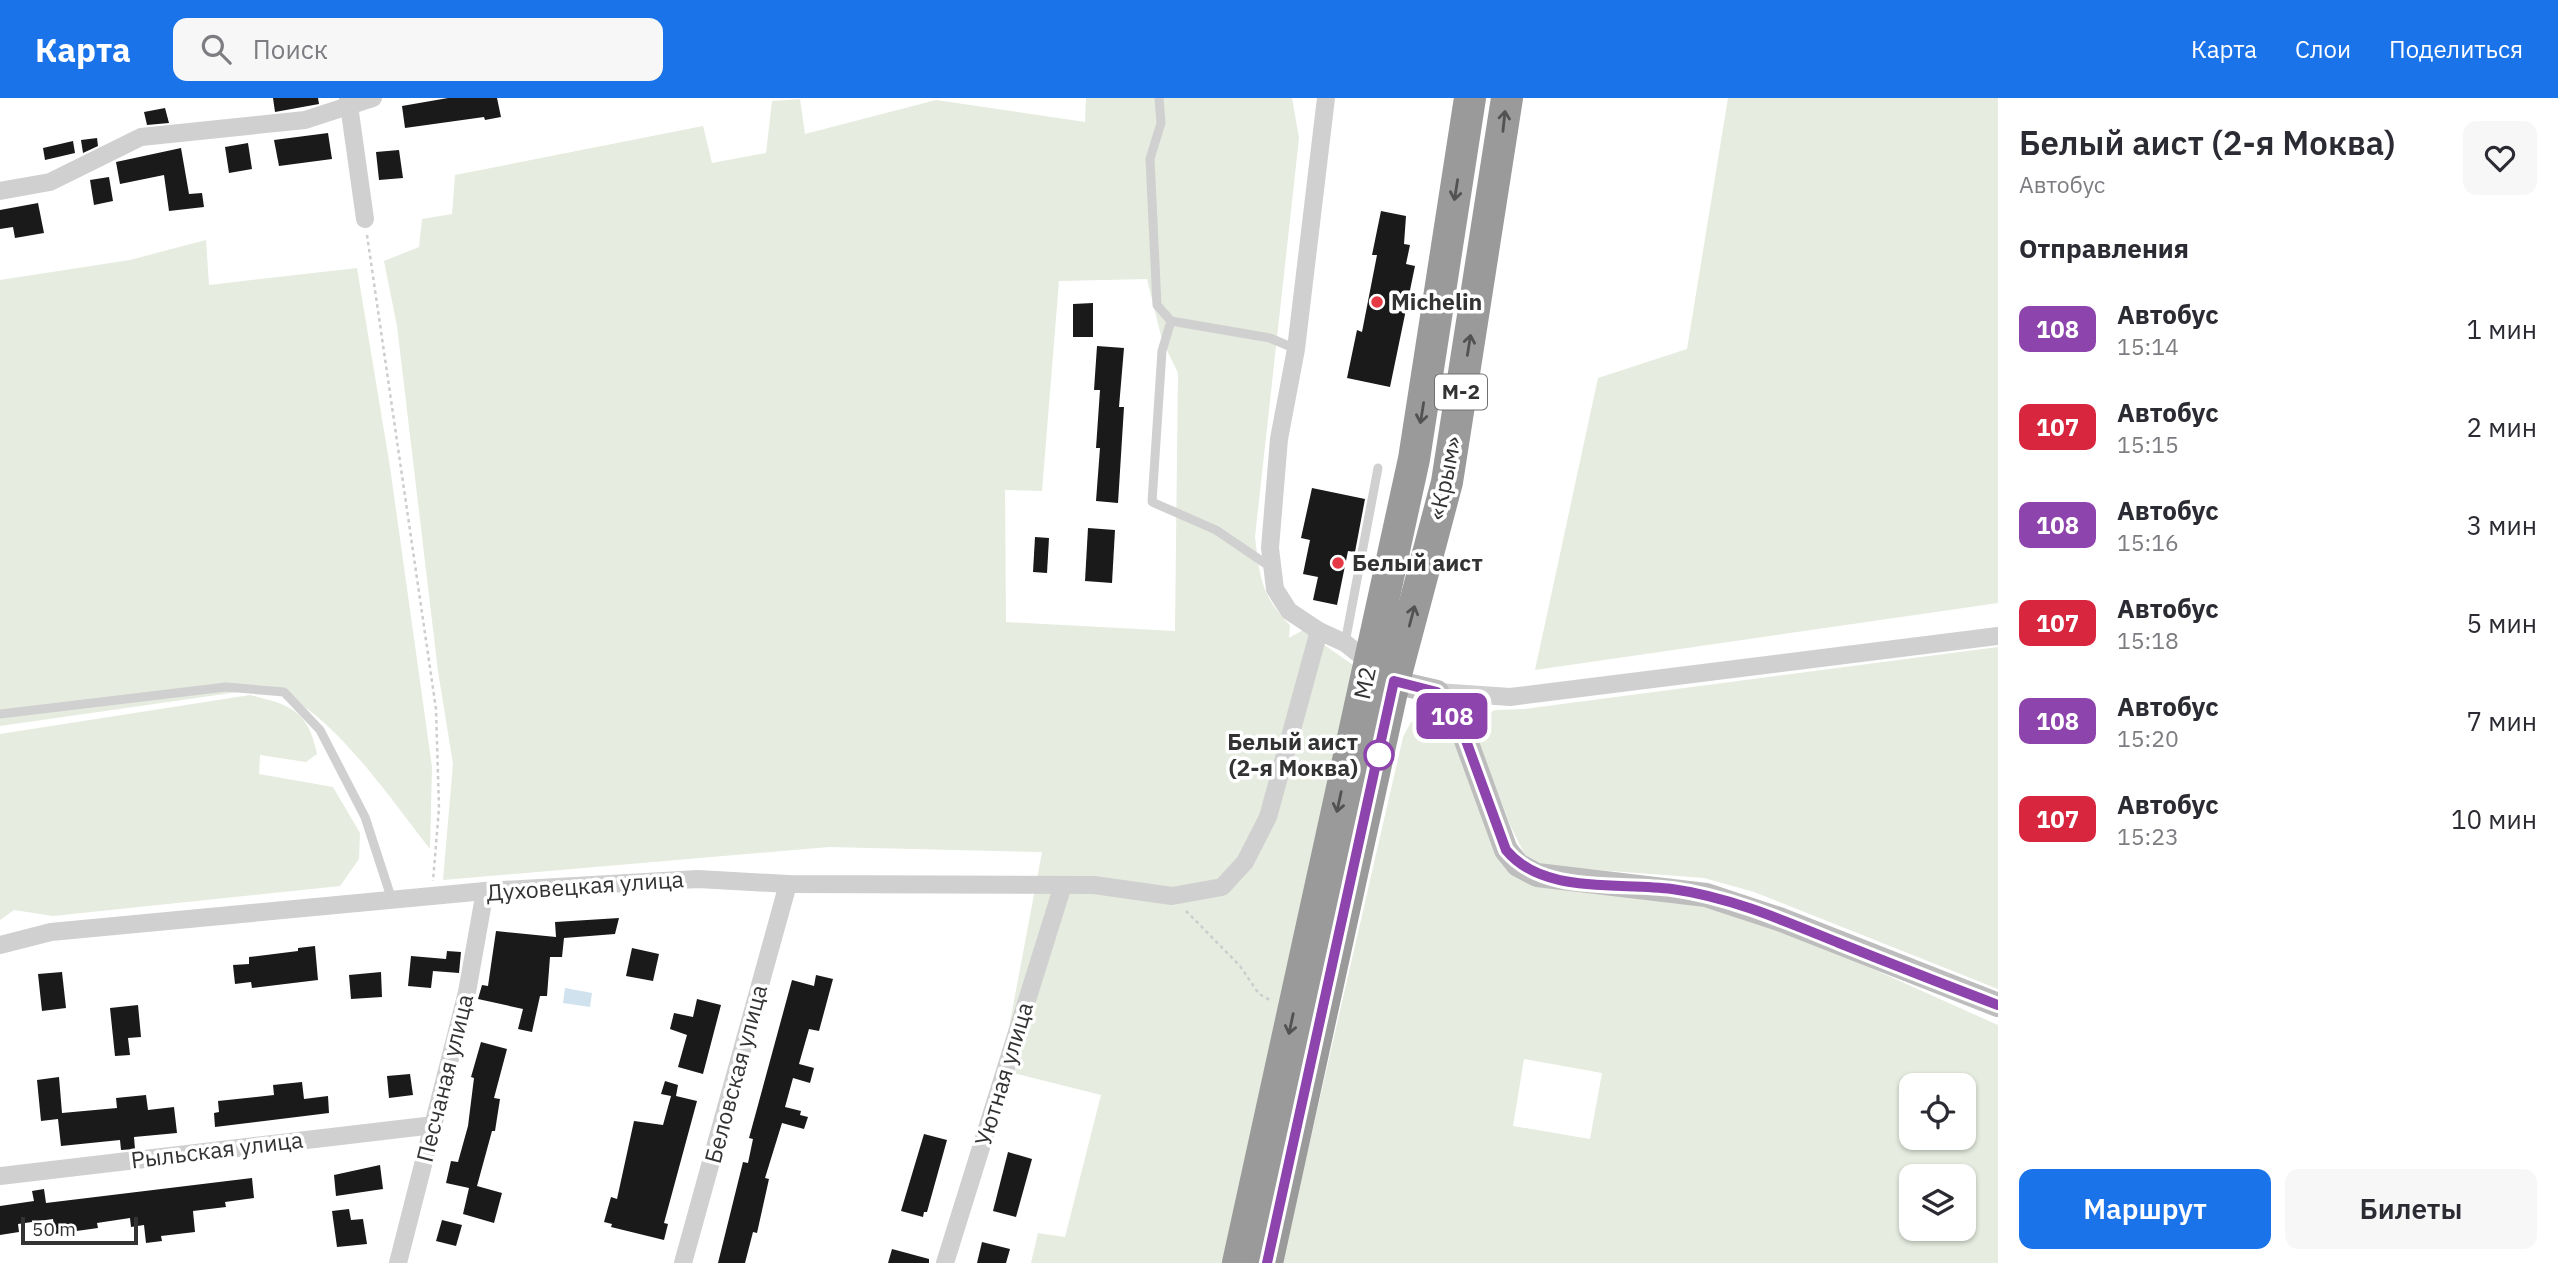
<!DOCTYPE html>
<html lang="ru">
<meta charset="utf-8">
<style>
body{margin:0;font-family:"IBM Plex Sans",sans-serif;background:#f7f7f7;color:#2b2b33;height:100vh;display:flex;flex-direction:column;font-size:26px;white-space:nowrap}
*{box-sizing:border-box;margin:0}
p{font-size:23px;color:#7c7c81}
.icon{flex:none;width:38px;height:38px;fill:none;stroke:currentColor;stroke-width:2;stroke-linecap:round;stroke-linejoin:round}
.map{position:relative;flex:1;overflow:hidden}
.details{display:flex;flex-direction:column;background:#fff;width:560px}
.details>*{flex:none}
.badge{padding:0 14px;border-radius:10px;font-size:24px;line-height:46px}
.buttons{position:absolute;left:1899px;top:975px;display:grid;gap:14px}
.buttons a{display:grid;place-items:center;width:77px;height:77px;border-radius:14px;background:#fff;box-shadow:0 2px 5px #0004;font-size:35px}
.scale{position:absolute;left:21px;bottom:18px;width:117px;box-sizing:border-box;padding-left:7px;border:4px solid #333;border-top:0;font-size:19px;line-height:24px;white-space:nowrap;color:#333;-webkit-text-stroke:5px #fff;paint-order:stroke}
.map>.badge{position:absolute;translate:-50% -50%;box-shadow:0 0 0 4px #fff}
h2{padding:0 21px;font-size:26px;line-height:63px}
.round{display:grid;place-items:center;flex:none;width:74px;height:74px;border-radius:14px;background:#f7f7f7}
.headline{display:flex;align-items:center;justify-content:space-between;height:119px;padding:0 21px}
h1{font-size:33px;font-weight:600;line-height:52px}
.cta{display:flex;gap:14px;margin-top:auto;padding:14px 21px}
.cta a{flex:1;height:80px;border-radius:14px;background:#1a73e8;color:#fff;font-size:28px;font-weight:600;line-height:80px;text-align:center}
.cta a+a{background:#f7f7f7;color:#2b2b33}
ul{padding:0;list-style:none}
li{display:flex;align-items:center;gap:21px;height:98px;padding:0 21px}
li div{flex:1}
li b{display:block;font-size:26px}
li em{font-style:normal}
li .badge{min-width:77px;font-weight:700;text-align:center}
header{display:flex;align-items:center;gap:42px;box-sizing:border-box;height:98px;padding:0 35px;background:#1a73e8;color:#fff}
header strong{font-size:33px}
nav{display:flex;gap:38px;margin-inline-start:auto;font-size:24px}
.search{width:490px;height:63px;background:#f7f7f7;display:flex;align-items:center;gap:18px;box-sizing:border-box;padding:0 24px;border-radius:14px;color:#7c7c81;font-size:26px}
main{display:flex;flex:1;min-height:0}
.map>svg:first-child{display:block}
.green{fill:#e6ecdf;fill-rule:evenodd}
.water{fill:#cfe2ee}
.building{fill:#1a1a1a}
.lines{fill:none;stroke-linecap:round;stroke-linejoin:round}
.path{stroke:#cdcdcd;stroke-width:2.5;stroke-dasharray:3.5 3.5;stroke-linecap:butt}
.lane{stroke:#d0d0d0;stroke-width:9}
.street{stroke:#d0d0d0;stroke-width:18}
.secondary{stroke:#bdbdbd;stroke-width:24}
.highway{stroke:#9a9a9a;stroke-width:32}
.oneway{stroke:#525252}
.line-casing{stroke:#fff;stroke-width:16}
.line{stroke:#8e44ad;stroke-width:10}
.poi-dot{fill:#e63946;stroke:#fff;stroke-width:2.5}
.stop-dot{fill:#fff;stroke:#8e44ad;stroke-width:3.5}
.labels{text-anchor:middle;stroke-width:7;stroke-linejoin:round;paint-order:stroke}
.shield{fill:#fff;stroke:#707070;stroke-width:2}
.shield-label{font-size:21px;font-weight:bold;fill:#333}
.poi-label{font-size:23px;font-weight:bold;fill:#333;stroke:#fff;text-anchor:start}
.street-label{font-size:23px;fill:#333;stroke:#fff}
.stop-label{font-size:23px;font-weight:bold;fill:#333;stroke:#fff;text-anchor:end}
</style>
<header>
<strong>Карта</strong>
<div class="search"><svg class="icon" aria-label="search" viewBox="0 0 24 24"><circle cx="10" cy="10" r="6"/><path d="M15 15l6 6"/></svg>Поиск</div>
<nav><a>Карта</a><a>Слои</a><a>Поделиться</a></nav>
</header>
<main>
<div class="map">
<svg width="1998" height="1165" viewBox="0 0 1998 1165">
<rect width="100%" height="100%" fill="#fff"/>
<g class="green">
<path d="M1086,0H1292L1299,40L1255,439C1260,479 1261,498 1290,527L1289,540L1303,532L1353,567L1242,1165H1031L1038,1135L1065,1139L1101,997L1001,972L1042,754L829,749L443,782L453,666L438,573L397,228L384,163L419,149L422,121L452,116L455,77L703,28L712,65L766,55L772,3L800,1L805,36L936,2L1085,24ZM1147,181L1162,242L1178,275L1175,533L1006,524L1005,392L1042,393L1059,183Z"/>
<polygon points="1728,0 1998,0 1998,505 1535,572 1598,280 1687,251"/>
<path d="M206,142L209,187L357,170L390,369L432,669L430,751C396,708 334,617 284,598C274,595 262,594 252,592L0,628V182L130,162Z"/>
<polygon points="1998,549 1998,891 1754,794 1704,780 1545,768 1525,757 1511,729 1476,638 1475,622 1495,612 1524,611"/>
<path d="M250,597C289,607 308,611 317,656L306,664L260,657L259,676L333,689L360,735L359,761L340,788L53,818L14,812L0,822V636Z"/>
<path d="M1423,619L1439,622L1450,633L1515,774L1667,798L1777,828L1998,927V1165H1282L1403,639L1411,624ZM1524,961L1602,975L1590,1041L1513,1028ZM1911,987H1964V1040H1911ZM1911,1078H1964V1130H1911Z"/>
</g>
<polygon class="water" points="565,890 592,895 590,909 563,905"/>
<g class="building">
<polygon points="273,0 318,0 319,6 275,14"/>
<polygon points="448,0 497,0 501,19 485,22 484,19 405,30 402,8"/>
<polygon points="165,10 169,25 147,27 144,14"/>
<polygon points="328,35 332,61 279,68 274,42"/>
<polygon points="97,40 98,48 83,55 81,42"/>
<polygon points="73,43 75,55 45,62 43,50"/>
<polygon points="248,45 252,71 229,75 225,49"/>
<polygon points="181,50 189,96 202,95 204,109 169,113 164,77 120,86 116,64"/>
<polygon points="399,52 403,80 379,82 376,54"/>
<polygon points="109,79 113,103 94,107 90,82"/>
<polygon points="38,105 44,135 15,140 13,129 0,131 0,112"/>
<polygon points="1381,113 1406,118 1404,146 1410,147 1406,166 1415,168 1390,289 1347,280 1357,232 1362,234 1377,157 1372,157"/>
<polygon points="1093,205 1093,239 1073,239 1073,206"/>
<polygon points="1097,248 1124,250 1119,309 1124,309 1118,405 1096,403 1100,350 1096,350 1100,292 1094,292"/>
<polygon points="1312,390 1365,401 1355,454 1348,453 1337,507 1313,502 1318,479 1303,476 1310,442 1301,440"/>
<polygon points="1088,430 1115,432 1112,485 1085,483"/>
<polygon points="1035,439 1049,440 1047,475 1033,474"/>
<polygon points="619,820 615,836 564,840 562,859 550,859 547,898 540,898 532,934 518,931 523,911 478,901 482,887 488,888 496,833 556,839 555,824"/>
<polygon points="315,848 318,882 252,890 251,884 235,886 233,867 249,866 249,859 298,853 298,850"/>
<polygon points="632,850 659,856 653,883 626,878"/>
<polygon points="447,853 461,854 459,875 433,873 431,890 408,888 411,858 446,861"/>
<polygon points="62,874 66,910 42,913 38,876"/>
<polygon points="381,874 382,899 351,901 349,877"/>
<polygon points="816,877 833,881 819,933 809,931 799,966 814,970 810,985 793,980 785,1009 801,1013 800,1017 808,1019 804,1031 782,1025 765,1080 769,1081 757,1135 753,1134 745,1165 718,1165 743,1064 748,1065 753,1041 749,1040 792,882 814,888"/>
<polygon points="697,901 721,907 703,976 678,969 687,937 670,931 674,915 693,919"/>
<polygon points="138,907 141,939 128,940 130,957 115,958 110,910"/>
<polygon points="481,944 507,951 494,1000 500,1001 495,1033 492,1033 477,1088 502,1095 494,1125 463,1116 469,1090 446,1085 451,1063 458,1064 468,1028 474,980 471,979"/>
<polygon points="410,976 413,997 389,1000 387,978"/>
<polygon points="59,979 62,1015 117,1010 116,1000 146,997 148,1012 174,1009 177,1035 134,1039 135,1051 121,1052 120,1042 61,1048 58,1021 41,1023 37,982"/>
<polygon points="665,983 678,987 676,998 697,1003 664,1125 668,1126 664,1142 611,1129 612,1126 604,1124 611,1099 617,1101 634,1023 663,1027 671,998 661,996"/>
<polygon points="302,984 304,1001 328,998 329,1015 215,1029 214,1015 219,1014 218,1003 274,997 273,987"/>
<polygon points="924,1036 947,1042 927,1114 924,1114 923,1119 901,1113"/>
<polygon points="1008,1054 1032,1061 1016,1119 993,1113"/>
<polygon points="380,1067 383,1091 336,1098 334,1077"/>
<polygon points="252,1080 254,1100 225,1104 226,1109 193,1113 195,1134 161,1138 162,1143 146,1145 144,1127 131,1129 130,1120 97,1125 98,1130 55,1136 53,1121 18,1126 19,1134 0,1137 0,1108 34,1103 32,1093 44,1091 46,1105"/>
<polygon points="349,1111 351,1122 363,1121 367,1146 337,1149 332,1113"/>
<polygon points="442,1122 462,1127 456,1148 436,1143"/>
<polygon points="982,1144 1010,1151 1006,1165 977,1165"/>
<polygon points="892,1151 929,1161 929,1165 888,1165"/>
</g>
<g class="lines">
<g class="path">
<polyline points="367,137 436,611 439,710 433,783"/>
<polyline points="1186,813 1240,868 1259,896 1270,902"/>
</g>
<g class="lane">
<polyline points="1159,0 1161,25 1150,61 1157,207 1171,223 1270,240 1296,251"/>
<polyline points="1171,223 1162,253 1152,404 1216,432 1272,470"/>
<polyline points="1345,545 1378,370"/>
<polyline points="0,616 226,589 284,594 320,632 365,719 392,802"/>
</g>
<g class="street">
<polyline points="348,0 365,121"/>
<polyline points="1326,0 1296,251 1279,341 1270,450 1275,491 1289,513 1319,533 1345,545 1374,568"/>
<polyline points="0,93 50,84 141,39 305,22 373,0"/>
<polyline points="1437,594 1510,599 1998,538"/>
<polyline points="0,847 51,834 485,793 698,781 788,786 1094,787 1172,798 1222,789 1245,764 1268,719 1319,533"/>
<polyline points="0,1078 434,1027"/>
<polyline points="398,1165 467,894 485,793"/>
<polyline points="683,1165 788,786"/>
<polyline points="945,1165 1063,787"/>
</g>
<polyline class="secondary" points="1394,584 1437,594 1464,637 1506,752 1518,767 1537,777 1706,797 1779,821 1998,907"/>
<g class="highway">
<polyline points="1238,1165 1414,361 1470,0"/>
<polyline points="1267,1165 1394,584 1447,384 1507,0"/>
</g>
</g>
<defs><path id="oneway-shaft" d="M-6 0H5M1.5-3L5.5 0L1.5 3" fill="none" stroke-width="1.6" stroke-linecap="round" stroke-linejoin="round" transform="scale(1.75)"/></defs>
<g class="oneway">
<use href="#oneway-shaft" transform="translate(1504 23) rotate(-84)"/>
<use href="#oneway-shaft" transform="translate(1456 92) rotate(99)"/>
<use href="#oneway-shaft" transform="translate(1469 247) rotate(-81)"/>
<use href="#oneway-shaft" transform="translate(1422 315) rotate(99)"/>
<use href="#oneway-shaft" transform="translate(1412 518) rotate(-75)"/>
<use href="#oneway-shaft" transform="translate(1339 704) rotate(102)"/>
<use href="#oneway-shaft" transform="translate(1291 926) rotate(102)"/>
</g>
<g class="lines">
<defs>
<path id="line" d="M1267,1165L1394,583L1437,594L1464,637L1506,752C1543,797 1618,784 1672,791C1730,799 1785,823 1839,845C1892,866 1945,887 1998,907"/>
</defs>
<use href="#line" class="line-casing"/>
<use href="#line" class="line"/>
</g>
<g class="poi-dot">
<circle cx="1377" cy="204" r="7"/>
<circle cx="1338" cy="465" r="7"/>
</g>
<circle class="stop-dot" cx="1379" cy="657" r="14"/>
<g class="labels">
<rect class="shield" x="1435" y="276.5" width="52" height="35" rx="5"/>
<g class="shield-label">
<text x="1461" y="301">М-2</text>
</g>
<g class="poi-label">
<text x="1391" y="212">Michelin</text>
<text x="1352" y="473">Белый аист</text>
</g>
<g class="street-label">
<text transform="translate(1445 380) rotate(-78)" y="8">«Крым»</text>
<text transform="translate(1365 585) rotate(-78)" y="8">М2</text>
<text transform="translate(585 788) rotate(-4)" y="8">Духовецкая улица</text>
<text transform="translate(736 976) rotate(-75)" y="8">Беловская улица</text>
<text transform="translate(1004 976) rotate(-73)" y="8">Уютная улица</text>
<text transform="translate(445 980) rotate(-76)" y="8">Песчаная улица</text>
<text transform="translate(217 1052) rotate(-7)" y="8">Рыльская улица</text>
</g>
<g class="stop-label">
<text x="1358" y="652">Белый аист<tspan x="1358" dy="26">(2-я Моква)</tspan></text>
</g>
</g>
</svg>
<div class="buttons">
<a><svg class="icon" aria-label="locate" viewBox="0 0 24 24"><circle cx="12" cy="12" r="6"/><path d="M12 2v4M12 18v4M2 12h4M18 12h4"/></svg></a>
<a><svg class="icon" aria-label="layers" viewBox="0 0 24 24"><path d="M12 4l9 5-9 5-9-5zM3 14l9 5 9-5"/></svg></a>
</div>
<div class="scale">50 m</div>
<b class="badge" style="left:1452px;top:618px;background:#8e44ad;color:#fff">108</b>
</div>
<section class="details">
<div class="headline"><div><h1>Белый аист (2-я Моква)</h1><p>Автобус</p></div><a class="round"><svg class="icon" aria-label="heart" viewBox="0 0 24 24"><path d="M12 20l-8-8c-3-5 5-10 8-4 3-6 11-1 8 4z"/></svg></a></div>
<h2>Отправления</h2>
<ul>
<li><span class="badge" style="background:#8e44ad;color:#fff">108</span><div><b>Автобус</b><p>15:14</p></div><em>1 мин</em></li>
<li><span class="badge" style="background:#d7263d;color:#fff">107</span><div><b>Автобус</b><p>15:15</p></div><em>2 мин</em></li>
<li><span class="badge" style="background:#8e44ad;color:#fff">108</span><div><b>Автобус</b><p>15:16</p></div><em>3 мин</em></li>
<li><span class="badge" style="background:#d7263d;color:#fff">107</span><div><b>Автобус</b><p>15:18</p></div><em>5 мин</em></li>
<li><span class="badge" style="background:#8e44ad;color:#fff">108</span><div><b>Автобус</b><p>15:20</p></div><em>7 мин</em></li>
<li><span class="badge" style="background:#d7263d;color:#fff">107</span><div><b>Автобус</b><p>15:23</p></div><em>10 мин</em></li>
</ul>
<div class="cta"><a>Маршрут</a><a>Билеты</a></div>
</section>
</main>
